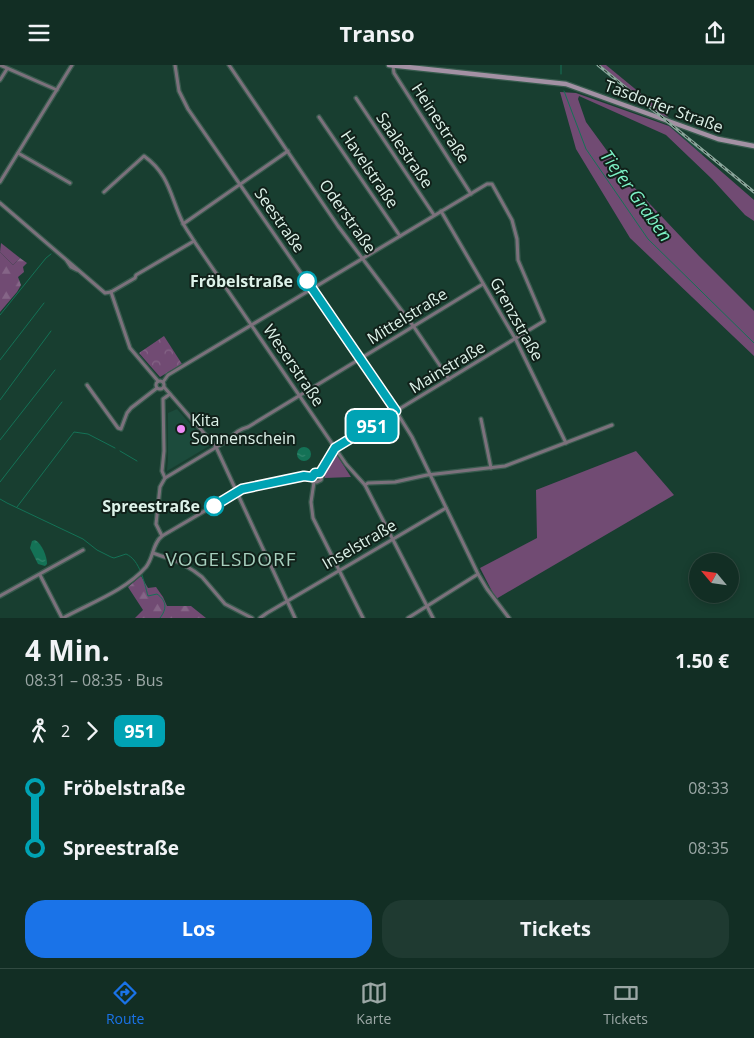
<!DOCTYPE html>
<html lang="de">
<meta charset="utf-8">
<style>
body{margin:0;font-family:"Open Sans",sans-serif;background:#1f3a31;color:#f1f3f6;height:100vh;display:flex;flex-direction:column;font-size:19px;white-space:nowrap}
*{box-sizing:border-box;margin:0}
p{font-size:16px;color:#9ca8a6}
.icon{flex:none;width:28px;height:28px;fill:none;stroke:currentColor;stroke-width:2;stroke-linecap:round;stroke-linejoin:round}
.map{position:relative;height:553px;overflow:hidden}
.drawer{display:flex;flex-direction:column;background:#122e24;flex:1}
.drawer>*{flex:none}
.badge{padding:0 10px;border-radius:8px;font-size:18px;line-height:32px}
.needle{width:32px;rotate:299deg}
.controls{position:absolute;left:689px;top:488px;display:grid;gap:10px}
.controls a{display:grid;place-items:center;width:50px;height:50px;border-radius:50%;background:#122e24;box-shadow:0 2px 8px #0003,0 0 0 1px #314a41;font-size:25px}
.map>.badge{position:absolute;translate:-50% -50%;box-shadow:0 0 0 2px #fff}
.legs{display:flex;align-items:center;gap:8px;height:55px;padding:0 25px;font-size:16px}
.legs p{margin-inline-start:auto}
.summary{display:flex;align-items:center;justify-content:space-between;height:85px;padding:0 25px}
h1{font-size:28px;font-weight:700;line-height:38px}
.primary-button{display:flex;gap:10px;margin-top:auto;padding:10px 25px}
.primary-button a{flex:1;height:58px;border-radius:20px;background:#1a73e8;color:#fff;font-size:20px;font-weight:700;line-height:58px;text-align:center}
.primary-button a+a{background:#1f3a31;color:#f1f3f6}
ul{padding:0 25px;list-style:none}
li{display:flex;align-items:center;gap:18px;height:60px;font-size:19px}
li i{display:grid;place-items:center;width:8px;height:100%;margin:0 6px;background:currentColor}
li i::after{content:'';width:12px;height:12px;margin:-6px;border:4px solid;border-radius:50%;background:#122e24}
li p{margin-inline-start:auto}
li:first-child i{background:linear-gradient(#0000 50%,currentColor 0)}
li:last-child i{background:linear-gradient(currentColor 50%,#0000 0)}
header{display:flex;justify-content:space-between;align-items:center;height:65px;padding:0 25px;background:#122e24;font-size:22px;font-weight:700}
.dock{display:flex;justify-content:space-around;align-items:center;height:70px;border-top:1px solid #314a41;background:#122e24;font-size:14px;color:#9ca8a6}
.dock a{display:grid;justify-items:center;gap:2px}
.dock .on{color:#1a73e8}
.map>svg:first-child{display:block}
.built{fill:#1c4b3c}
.grass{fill:#714b73}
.forest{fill:url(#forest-firs)}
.park{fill:url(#park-crowns)}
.water{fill:url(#water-ripples)}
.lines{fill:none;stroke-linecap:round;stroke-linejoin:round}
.stream{stroke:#147256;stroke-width:1}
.minor-casing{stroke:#385b4e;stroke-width:5.5}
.secondary-casing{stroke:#385b4e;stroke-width:7}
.minor{stroke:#7c717c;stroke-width:3}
.secondary{stroke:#a391a4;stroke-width:4.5}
.rail-casing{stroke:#8aa69b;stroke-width:3}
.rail{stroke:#11211a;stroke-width:1;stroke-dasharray:4;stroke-linecap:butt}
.line-1-casing{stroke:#fff;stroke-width:11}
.line-1{stroke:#00a3b4;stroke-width:8}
.stop-1-dot{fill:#fff;stroke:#00a3b4;stroke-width:2.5}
.poi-dot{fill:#ef8bf7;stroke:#11211a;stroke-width:2}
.labels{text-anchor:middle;stroke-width:4;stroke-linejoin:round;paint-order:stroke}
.street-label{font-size:16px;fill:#ddf2e9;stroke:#11211a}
.stop-label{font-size:16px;font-weight:bold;fill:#ddf2e9;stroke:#11211a;text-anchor:end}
.poi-label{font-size:16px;fill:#ddf2e9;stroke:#11211a;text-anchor:start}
.water-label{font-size:18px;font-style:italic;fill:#7cf1c5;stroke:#11211a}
.quarter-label{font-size:19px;letter-spacing:1px;fill:#a7d0be;stroke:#11211a}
</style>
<header><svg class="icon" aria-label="menu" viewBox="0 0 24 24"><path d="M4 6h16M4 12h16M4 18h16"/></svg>Transo<svg class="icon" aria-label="share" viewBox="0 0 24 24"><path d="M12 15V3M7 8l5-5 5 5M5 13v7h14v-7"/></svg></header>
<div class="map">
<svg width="754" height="553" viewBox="0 0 754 553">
<defs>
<pattern id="forest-firs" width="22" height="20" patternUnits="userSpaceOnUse" patternTransform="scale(1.25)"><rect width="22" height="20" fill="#714b73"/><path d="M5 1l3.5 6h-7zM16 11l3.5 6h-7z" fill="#856587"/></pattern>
<pattern id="park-crowns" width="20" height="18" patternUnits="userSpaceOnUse" patternTransform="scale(1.25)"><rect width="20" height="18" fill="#714b73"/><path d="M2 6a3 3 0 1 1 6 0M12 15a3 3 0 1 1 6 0" fill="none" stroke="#856587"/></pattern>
<pattern id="water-ripples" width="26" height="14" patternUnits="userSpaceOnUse" patternTransform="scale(1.25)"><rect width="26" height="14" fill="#147256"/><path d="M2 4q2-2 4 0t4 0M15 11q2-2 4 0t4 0" fill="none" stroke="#36876e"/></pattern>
</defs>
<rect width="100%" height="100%" fill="#183e30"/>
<g class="built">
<polygon points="595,0 600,0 707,87 701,90 669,61"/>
<polygon points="177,344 209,381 167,406 168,395 168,348"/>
</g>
<g class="grass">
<polygon points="600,0 606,0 662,46 672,56 666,54"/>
<polygon points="560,27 576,28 669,61 754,135 754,156 745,150 712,114 666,70 579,31 578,34 586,57 632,120 699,191 754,246 754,291 630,173 576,84"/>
<polygon points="1,178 20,193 13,200 0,187"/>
<polygon points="636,386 674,430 496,534 480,503 537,473 536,425"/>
<polygon points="335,387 351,412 325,413 322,408"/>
</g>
<g class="forest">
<polygon points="0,187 13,200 20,193 27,198 23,202 24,207 18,212 21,220 17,227 0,247"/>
<polygon points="141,511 148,523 156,522 163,532 167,541 191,541 206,553 135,553 143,545 128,522"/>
</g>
<polygon class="park" points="164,271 182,299 160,312 139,288"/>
<g class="water">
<circle cx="304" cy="389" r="7"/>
<path d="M35,475C42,479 47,491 47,499L45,501L38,499L30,483L32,476Z"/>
</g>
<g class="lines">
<g class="stream">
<polyline points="561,9 561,0"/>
<polyline points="564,26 586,84 648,174 754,278"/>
<polyline points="0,250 46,193 51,189"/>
<polyline points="0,295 44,238"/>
<polyline points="0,335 51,266"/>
<polyline points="0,375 55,305"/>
<polyline points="120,386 137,396"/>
<polyline points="0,417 62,337"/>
<path d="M0,434L7,438L83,474L97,485L111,492L114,493L126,489C140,495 144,517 148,531L157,529C167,536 167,544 160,553"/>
<polyline points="17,442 74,367 88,369 115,383"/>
</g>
<defs>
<g id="minor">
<polyline points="0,0 57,25"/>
<polyline points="175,0 179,26 188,44 396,346 412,372 478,509 487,524 509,553"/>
<polyline points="229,0 338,161 414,262 449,314"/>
<polyline points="393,1 394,8 471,129"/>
<polyline points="0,15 7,4"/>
<polyline points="356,33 434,150"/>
<polyline points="319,52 400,171"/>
<polyline points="18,88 70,118"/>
<polyline points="0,117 72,0"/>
<path d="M104,127L144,91C169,109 170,130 182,156C185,163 190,169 194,176L346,399L365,420L433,553"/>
<polyline points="0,138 105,228 111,227"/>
<polyline points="441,146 516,275 566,378"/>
<polyline points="183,159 288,86"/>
<polyline points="67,196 71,202 77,205"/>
<polyline points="111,227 130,283 158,316"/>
<polyline points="111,227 135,213 136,210 194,176"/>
<circle cx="160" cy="320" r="4"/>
<polyline points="163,317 168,310 487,119 492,119 512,155 517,174 518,195 544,256 335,383 320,408"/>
<polyline points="87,320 118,363 121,364 127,348 131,343 157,323"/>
<polyline points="164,322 216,382 295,553"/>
<polyline points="481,354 491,403"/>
<path d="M165,413L230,374C235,367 240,364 248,362L483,219"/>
<polyline points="313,416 317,417 321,415 322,412 320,408"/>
<polyline points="314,417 311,437 313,453 363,553"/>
<polyline points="365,420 368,418 395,417 427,410 505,401 612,360"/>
<polyline points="162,471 156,459 160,422 165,413 162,406 164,386 163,334 170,329"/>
<polyline points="153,488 181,498 194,506 202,512 225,539 252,553"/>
<polyline points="40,510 62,553"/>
<polyline points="0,531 83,485"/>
<path d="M63,553C90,538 125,526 146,502C154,492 152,479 162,471L237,427L250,422L304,411L312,412"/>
<polyline points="260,553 267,548 446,443"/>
<polyline points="408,553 478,509"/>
</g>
<polyline id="secondary" points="389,0 566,19 718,74 754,81"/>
</defs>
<use href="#minor" class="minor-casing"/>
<use href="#secondary" class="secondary-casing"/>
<use href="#minor" class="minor"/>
<use href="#secondary" class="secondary"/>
<defs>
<polyline id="rail" points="598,0 754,127"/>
</defs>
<use href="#rail" class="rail-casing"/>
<use href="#rail" class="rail"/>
</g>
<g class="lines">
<defs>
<polyline id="line-1" points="214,441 242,424 304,411 312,412 315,408 320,408 335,383 396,346 307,216"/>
</defs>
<use href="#line-1" class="line-1-casing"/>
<use href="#line-1" class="line-1"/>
</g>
<g class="stop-1-dot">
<circle cx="307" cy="216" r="9"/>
<circle cx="214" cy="441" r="9"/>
</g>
<circle class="poi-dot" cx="181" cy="364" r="5"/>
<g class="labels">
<g class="street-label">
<text transform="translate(664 41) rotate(20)" y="6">Tasdorfer Straße</text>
<text transform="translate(441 58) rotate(57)" y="6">Heinestraße</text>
<text transform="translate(405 85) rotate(56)" y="6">Saalestraße</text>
<text transform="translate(370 104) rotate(56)" y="6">Havelstraße</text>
<text transform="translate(348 151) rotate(55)" y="6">Oderstraße</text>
<text transform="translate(280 155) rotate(55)" y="6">Seestraße</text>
<text transform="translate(407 251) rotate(-32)" y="6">Mittelstraße</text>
<text transform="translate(517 254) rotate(61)" y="6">Grenzstraße</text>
<text transform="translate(294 300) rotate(56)" y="6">Weserstraße</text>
<text transform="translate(447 302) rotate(-31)" y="6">Mainstraße</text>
<text transform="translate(359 479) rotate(-30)" y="6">Inselstraße</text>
</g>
<g class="stop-label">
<text x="293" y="222">Fröbelstraße</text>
<text x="200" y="447">Spreestraße</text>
</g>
<g class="poi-label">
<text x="191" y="361">Kita<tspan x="191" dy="18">Sonnenschein</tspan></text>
</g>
<g class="water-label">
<text transform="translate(636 131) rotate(54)" y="6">Tiefer Graben</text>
</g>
<g class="quarter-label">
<text x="231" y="501">VOGELSDORF</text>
</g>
</g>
</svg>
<div class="controls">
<a><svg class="needle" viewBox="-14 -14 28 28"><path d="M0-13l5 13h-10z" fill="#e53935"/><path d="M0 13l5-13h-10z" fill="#9ca8a6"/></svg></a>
</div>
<b class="badge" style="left:372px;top:361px;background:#00a3b4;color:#fff">951</b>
</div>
<section class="drawer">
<div class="summary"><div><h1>4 Min.</h1><p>08:31 – 08:35 · Bus</p></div><b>1.50 €</b></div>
<div class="legs"><svg class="icon" aria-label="walk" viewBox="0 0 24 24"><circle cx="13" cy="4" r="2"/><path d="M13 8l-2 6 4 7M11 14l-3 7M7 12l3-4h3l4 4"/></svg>2<svg class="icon" aria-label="forward" viewBox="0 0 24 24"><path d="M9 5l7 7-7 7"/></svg><b class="badge" style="background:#00a3b4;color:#fff">951</b></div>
<ul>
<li><i style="color:#00a3b4"></i><b>Fröbelstraße</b><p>08:33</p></li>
<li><i style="color:#00a3b4"></i><b>Spreestraße</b><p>08:35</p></li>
</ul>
<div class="primary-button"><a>Los</a><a>Tickets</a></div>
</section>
<nav class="dock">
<a class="on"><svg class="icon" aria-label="directions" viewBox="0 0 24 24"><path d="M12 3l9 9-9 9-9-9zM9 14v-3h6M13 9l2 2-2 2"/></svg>Route</a>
<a><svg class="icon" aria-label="map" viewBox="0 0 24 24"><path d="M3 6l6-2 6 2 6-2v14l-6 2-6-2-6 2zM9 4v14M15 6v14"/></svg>Karte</a>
<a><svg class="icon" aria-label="tickets" viewBox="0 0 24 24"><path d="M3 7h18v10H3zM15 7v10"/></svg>Tickets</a>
</nav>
